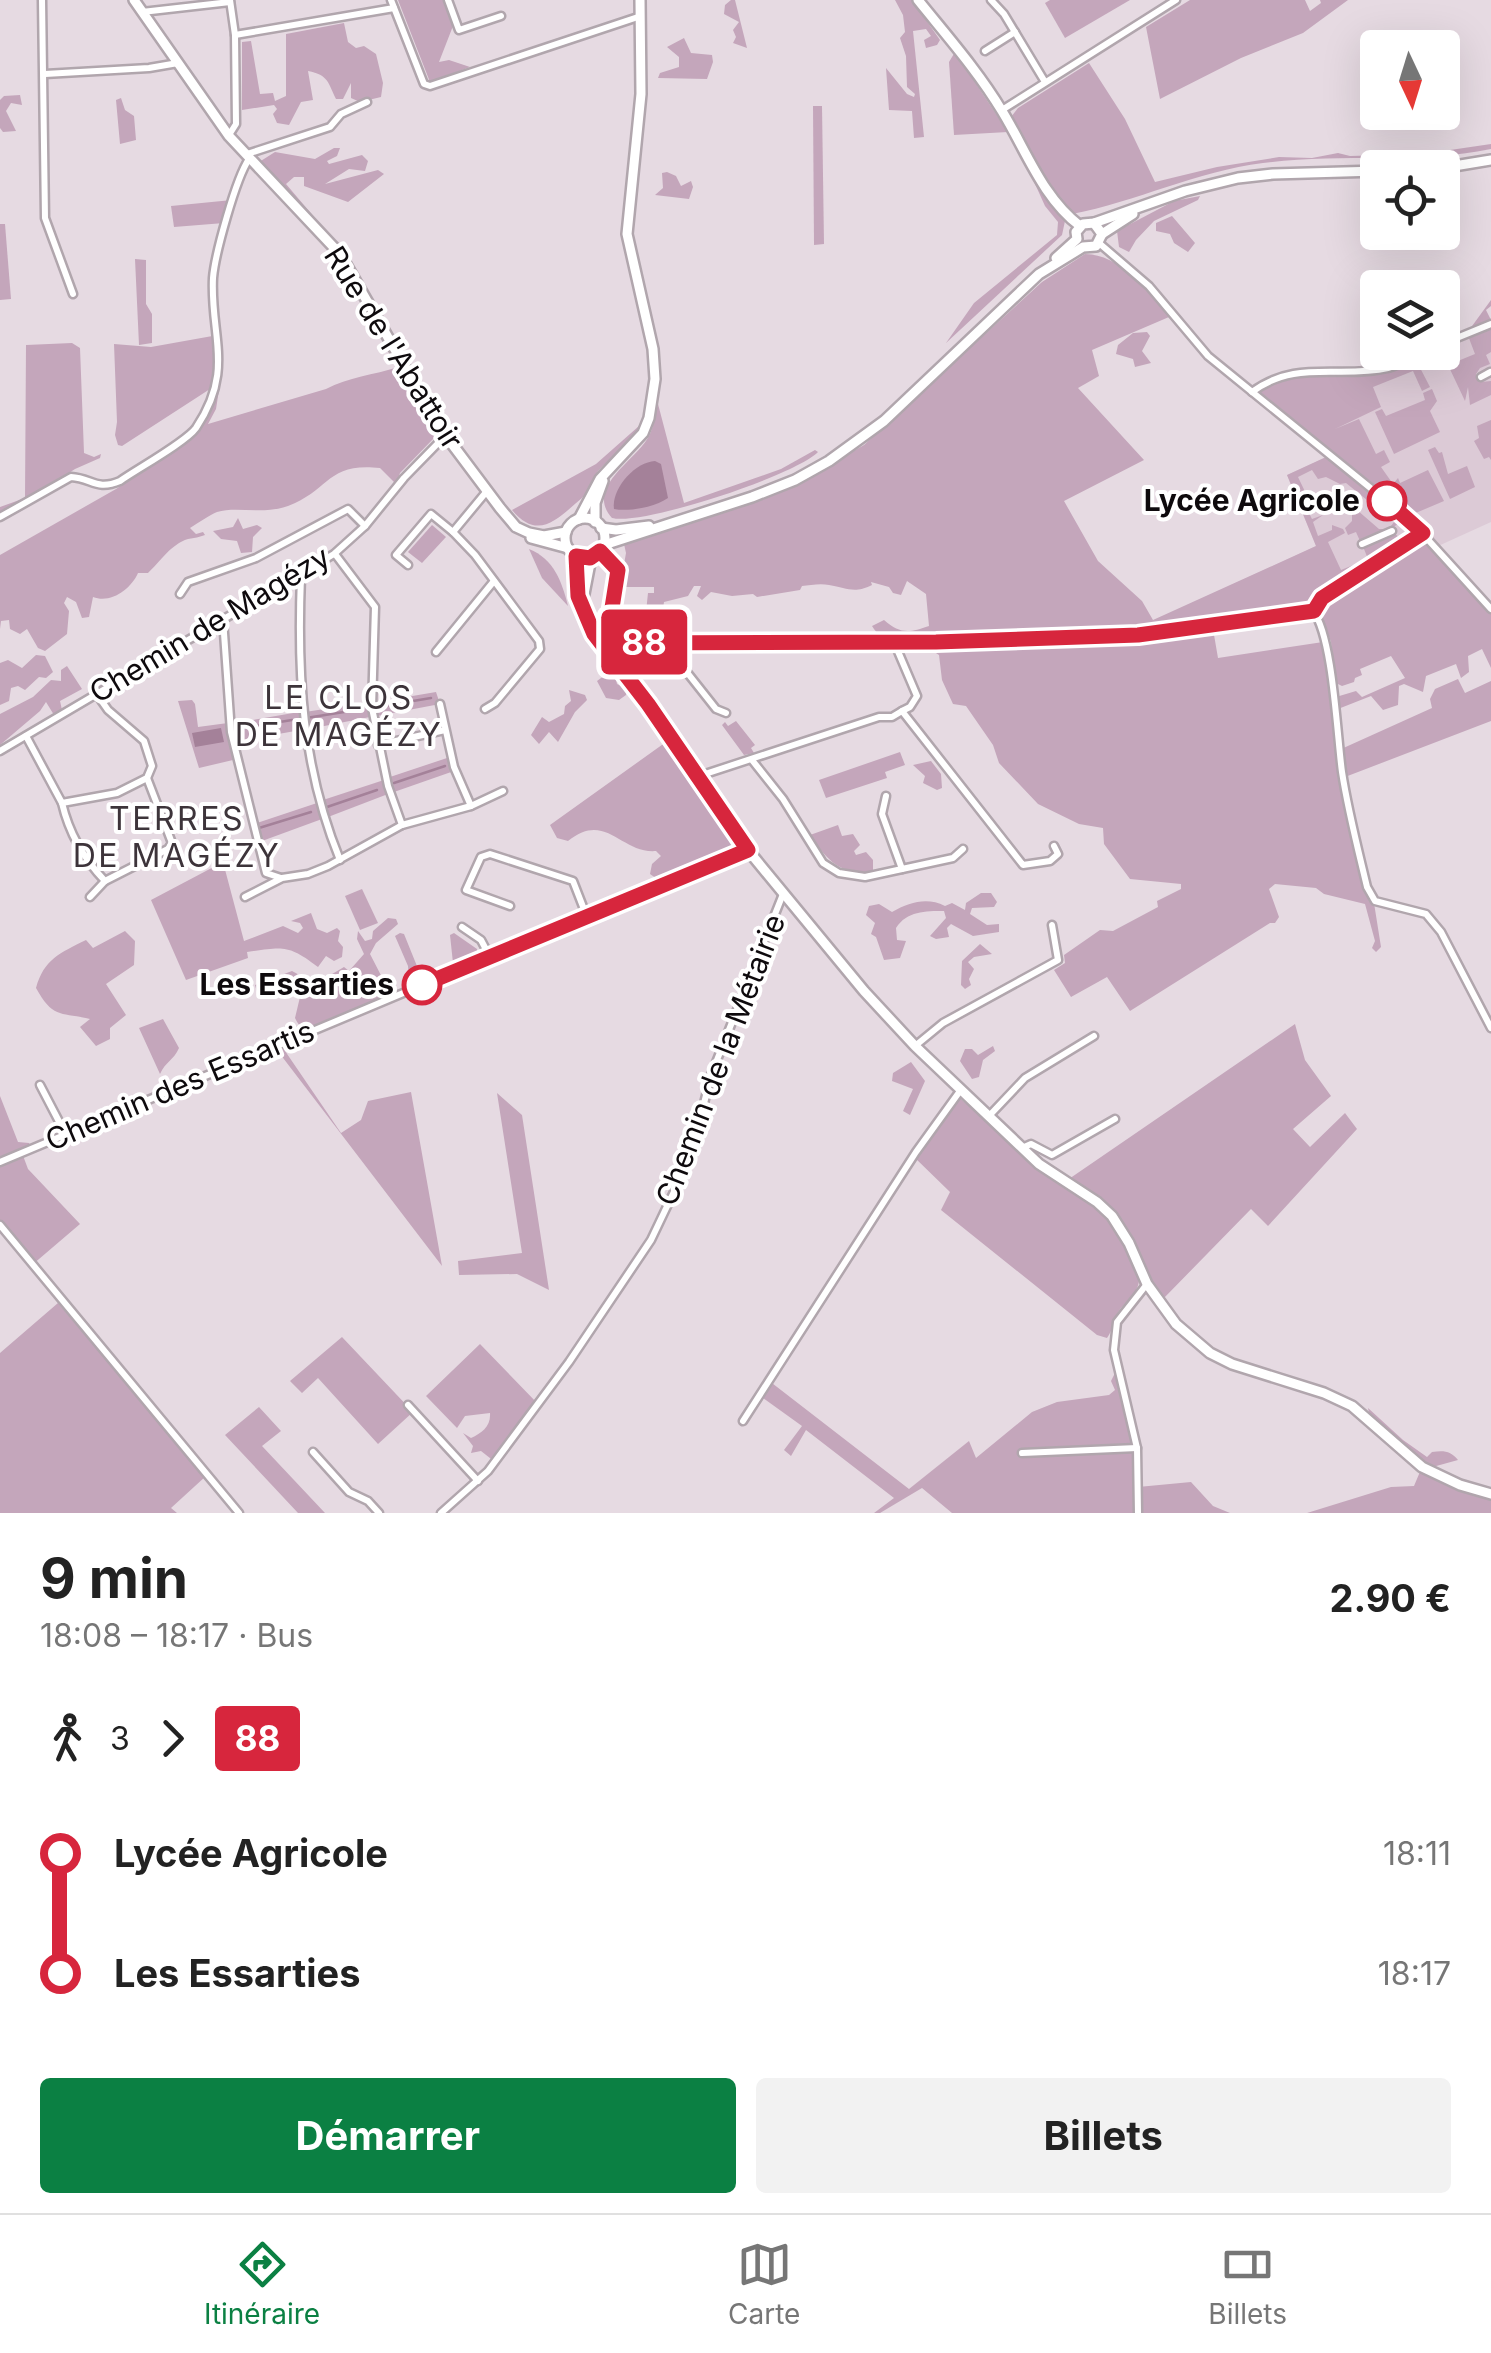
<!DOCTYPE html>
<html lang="fr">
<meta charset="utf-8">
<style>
body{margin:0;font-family:Inter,sans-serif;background:#f2f2f2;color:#222;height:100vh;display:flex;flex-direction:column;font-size:38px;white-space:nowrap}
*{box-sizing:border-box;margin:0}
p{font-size:32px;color:#767676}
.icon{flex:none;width:55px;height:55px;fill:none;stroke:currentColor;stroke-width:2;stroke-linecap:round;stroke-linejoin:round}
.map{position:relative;height:1513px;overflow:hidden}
.details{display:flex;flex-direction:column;background:#fff;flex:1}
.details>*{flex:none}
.badge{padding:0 20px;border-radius:8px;font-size:35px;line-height:65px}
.needle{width:65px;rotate:176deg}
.tools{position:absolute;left:1360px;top:30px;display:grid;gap:20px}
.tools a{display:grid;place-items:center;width:100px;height:100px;border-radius:10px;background:#fff;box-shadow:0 10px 40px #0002;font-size:50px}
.map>.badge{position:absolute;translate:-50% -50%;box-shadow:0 0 0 5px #fff}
.legs{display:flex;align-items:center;gap:15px;height:110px;padding:0 40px;font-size:32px}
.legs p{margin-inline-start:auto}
.summary{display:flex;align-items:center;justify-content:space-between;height:170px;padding:0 40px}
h1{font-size:55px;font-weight:700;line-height:75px}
.cta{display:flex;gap:20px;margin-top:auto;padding:20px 40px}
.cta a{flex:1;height:115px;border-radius:10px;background:#0b8043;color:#fff;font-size:40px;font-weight:700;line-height:115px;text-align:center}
.cta a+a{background:#f2f2f2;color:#222}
ul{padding:0 40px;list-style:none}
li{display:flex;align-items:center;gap:35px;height:120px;font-size:38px}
li i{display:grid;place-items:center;width:15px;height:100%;margin:0 12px;background:currentColor}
li i::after{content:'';width:25px;height:25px;margin:-12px;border:8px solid;border-radius:50%;background:#fff}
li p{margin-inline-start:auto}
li:first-child i{background:linear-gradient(#0000 50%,currentColor 0)}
li:last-child i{background:linear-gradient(currentColor 50%,#0000 0)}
.tab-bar{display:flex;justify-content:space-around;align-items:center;height:140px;border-top:2px solid #e0e0e0;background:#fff;font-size:28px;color:#767676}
.tab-bar a{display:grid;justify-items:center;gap:5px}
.tab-bar .active{color:#0b8043}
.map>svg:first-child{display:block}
.built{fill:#dccad6}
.green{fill:#c4a6bb}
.water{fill:#a48199}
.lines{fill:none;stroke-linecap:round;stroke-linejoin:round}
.stream{stroke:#a48199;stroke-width:2.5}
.street-casing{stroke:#b1a6ad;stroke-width:11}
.secondary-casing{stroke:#b1a6ad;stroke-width:14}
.street{stroke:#fff;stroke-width:6}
.secondary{stroke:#fff;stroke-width:9}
.line-1-casing{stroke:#fff;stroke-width:22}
.line-1{stroke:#d7263d;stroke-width:15}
.stop-1-dot{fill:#fff;stroke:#d7263d;stroke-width:5}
.labels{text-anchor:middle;stroke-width:8;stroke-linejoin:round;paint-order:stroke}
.street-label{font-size:30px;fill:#0e0a0d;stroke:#fff}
.stop-label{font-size:30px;font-weight:bold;fill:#0e0a0d;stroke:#fff;text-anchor:end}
.neighbourhood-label{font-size:32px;letter-spacing:2.5px;fill:#3d343a;stroke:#fff}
</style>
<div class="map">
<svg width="1491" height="1513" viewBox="0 0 1491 1513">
<rect width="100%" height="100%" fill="#e6dae2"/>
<polygon class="built" points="1491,329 1491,522 1436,547 1491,610 1491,630 1326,608 1153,621 1316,546 1287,475 1329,456 1252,392 1265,382 1389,368 1423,353 1442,352 1443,344"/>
<g class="green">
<polygon points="398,0 444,0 453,26 439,62 449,60 470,67 430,82"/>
<polygon points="731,0 735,0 747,48 733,43 736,37 733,30 739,22 724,14 725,5"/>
<polygon points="895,0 912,0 940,40 937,45 926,48 924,40 931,36 926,29 913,31 924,137 914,138 912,111 889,110 886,68 907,94 914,97 915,94 907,87 906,56 900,38 905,32 903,15"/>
<polygon points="1050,0 1130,0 1065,38 1045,3"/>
<polygon points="1190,0 1305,0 1310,11 1321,3 1320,0 1348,0 1303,33 1241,58 1160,99 1146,27"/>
<path d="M344,23L348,42L356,48L364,46L376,54L383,83L381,97L360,102L351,98V83L343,99H336C328,83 329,75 308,71L313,100L301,102L289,125L277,123L273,114L277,109L274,105L242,110V42L251,41L260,94L273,93L275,101L286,96V34Z"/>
<polygon points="684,38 691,53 712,55 713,62 707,79 658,78 660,73 679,67 679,57 667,47"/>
<polygon points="955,52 1008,132 954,135 949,62"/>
<path d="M1089,63L1125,119L1155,182L1217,167L1279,157L1312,158L1338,153L1350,156L1423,154L1491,144V149C1416,164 1339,153 1263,163C1197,171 1136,202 1072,214L1050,185L1011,117L1018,108Z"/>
<polygon points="20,95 22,105 11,103 6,111 16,131 3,132 0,128 0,100 4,96"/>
<polygon points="121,98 125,110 134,116 136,140 120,144 116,100"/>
<polygon points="813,106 822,106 824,244 814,245"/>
<polygon points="334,148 340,148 337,156 327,161 329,164 362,155 368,161 365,171 349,169 325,184 378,170 384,174 348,202 304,186 304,177 294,177 286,184 320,224 315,228 256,164 275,152 315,159"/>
<polygon points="667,172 676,176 681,186 691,181 693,187 689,199 655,195 663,188 662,173"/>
<polygon points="1031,175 1065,221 1062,235 946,343 974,303 1057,235 1058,222 1045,206"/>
<polygon points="1200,196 1198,200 1154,221 1136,240 1129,252 1119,247 1117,231 1174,201"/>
<polygon points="232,200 224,223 174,227 171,206"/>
<polygon points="1172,216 1195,243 1188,252 1174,243 1170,234 1156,231 1156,223"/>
<polygon points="0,224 5,224 11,299 0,300"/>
<path d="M1085,254C1119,254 1150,291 1169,317L1092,350L1099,376L1078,388L1144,460L1064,501L1098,561L1142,601L1153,620L1316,546L1287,475L1326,457L1402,522L1393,527L1391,526L1394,522L1346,483L1340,484L1326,477L1318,479L1312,470L1298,477L1311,504L1306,507L1312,519L1323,515L1313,522L1318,536L1332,530V525L1343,529L1345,533L1328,542L1341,570L1361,562L1364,568L1336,589L1313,611L1128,636L1144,639L1213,629L1218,658L1323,642L1340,776L1370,899L1374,903L1381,947L1376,952L1372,948L1375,941L1365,904L1324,894L1316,888L1275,884L1269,889L1279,917L1275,923H1270L1130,1011L1107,977L1071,997L1054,970L1065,963L1064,955L1100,930L1113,931L1158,907L1157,901L1181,889V884L1130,879L1104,844L1103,828L1079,824L1038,804L999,763L993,745L966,706L953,704L942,680L939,655C932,651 924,644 917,640C901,632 883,646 872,626L884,620C900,634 909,633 929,626L926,594L907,581L901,595L893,593L889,587L871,582L872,585C854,594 847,588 829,585C821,583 810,585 802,586L800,590L757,597L753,594L732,596L711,592L702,600L697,596L701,586H694L688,596L664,602L662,615L646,612L648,593H654V587H620L626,553L624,544L764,499L799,483L864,445L1042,282Z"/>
<polygon points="135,259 146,260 146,304 152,314 152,343 139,345"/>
<polygon points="1491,300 1491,306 1486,310 1491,320 1491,352 1486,355 1490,364 1480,368 1476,374 1481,382 1491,381 1491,395 1470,405 1468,387 1465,401 1448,365 1475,354 1467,333"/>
<polygon points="1147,332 1150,336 1142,351 1151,363 1135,367 1133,359 1116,354 1118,345 1133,333"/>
<path d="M218,335L214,388L219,390L216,409L208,424L326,389C348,377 374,375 398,367L436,433L434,438L400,473L396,484L380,468C327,462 330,490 288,506C264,515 236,506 217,512C210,515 198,523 190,528L196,534L203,532L205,535C200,537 194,538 188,539C171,544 160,562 148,573H138C131,589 111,604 93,597L89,617L82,618L76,602L67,597L64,603L69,611L67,634L45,651L38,648L27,629L20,634L10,629L9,620L1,621L0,629V555L116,489L195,436L212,391L210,389L122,446L118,445L115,435L117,422L114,344L151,347Z"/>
<polygon points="72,343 80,348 84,453 94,457 101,454 100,458 75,469 0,517 0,507 25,498 26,345"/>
<path d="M1417,362L1430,387L1422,391L1413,371L1373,387L1381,407L1335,429L1359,419L1376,454L1384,450L1390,462L1381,467L1393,484L1398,478L1400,483L1428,470L1444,501L1411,515L1259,391C1296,364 1343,376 1386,371C1396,369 1407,365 1417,362Z"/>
<polygon points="1432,389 1437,401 1430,411 1440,432 1394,454 1375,412 1382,409 1386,416 1425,400 1423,393"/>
<path d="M658,404L684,503L781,469L815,450L818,452C796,475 643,526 612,518C584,487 637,460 649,436C654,427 655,414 658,404Z"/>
<polygon points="1491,420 1491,460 1489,457 1484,459 1474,441 1479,438 1477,426"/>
<path d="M639,426C634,446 611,456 598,471C592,479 588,492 582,498C558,518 539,542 512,510L596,464Z"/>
<polygon points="1435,447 1439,453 1442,452 1448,474 1467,466 1475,487 1450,499 1428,450"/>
<polygon points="1352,504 1359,506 1357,510 1379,529 1386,529 1360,541 1356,532 1348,535 1345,528 1352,521"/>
<polygon points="238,518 243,529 257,525 262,528 253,537 252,552 241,553 237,541 221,539 213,531 233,527"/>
<polygon points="432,525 446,537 422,563 408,552"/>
<polygon points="1392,531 1405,543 1367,568 1364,561 1368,559 1362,544"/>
<polygon points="1420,539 1435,550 1491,614 1491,668 1482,649 1468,656 1469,672 1461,678 1456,664 1426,676 1423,692 1404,684 1399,686 1398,705 1383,710 1371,696 1338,709 1336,697 1356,691 1362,697 1405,678 1391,656 1360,669 1362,675 1355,678 1354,682 1342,686 1334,682 1331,642 1320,610 1324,603"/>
<path d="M529,549C554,559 562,582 568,606L542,578Z"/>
<polygon points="36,655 45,656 53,672 46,678 39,677 25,690 18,686 11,688 9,701 0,705 0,663 8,660 22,668"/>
<polygon points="67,666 82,689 60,701 62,710 54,715 46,702 40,711 0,745 0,714 33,697 51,680 61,681 61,670"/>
<polygon points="605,675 615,675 617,684 627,689 626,695 619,700 606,698 597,681"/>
<polygon points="1458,679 1465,693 1491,681 1491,721 1345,777 1339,750 1432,708 1430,699 1435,689"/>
<polygon points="569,690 585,695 587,700 575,712 558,742 549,732 539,744 531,735 542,717 549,722 564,714 565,706 571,701"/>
<polygon points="436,692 440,704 377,716 377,702"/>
<polygon points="192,700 195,704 198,727 228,723 233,760 199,768 178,701"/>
<polygon points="370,702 370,717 309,729 305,712"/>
<polygon points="299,712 301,730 239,741 235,723"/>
<polygon points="736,721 755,745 751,748 754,753 744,755 722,725 725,722 728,726"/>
<path d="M666,742L739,853L670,882L660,881L650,874L652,864L661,856L656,851C621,854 606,810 568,841L557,838L550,825Z"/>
<polygon points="900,752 905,765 885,772 887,778 826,798 819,780"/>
<polygon points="450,757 454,771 394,792 390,777"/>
<polygon points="931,761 941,774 942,788 937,790 923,783 925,776 913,765"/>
<polygon points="384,780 388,794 328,817 323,800"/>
<polygon points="317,803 322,819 262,841 257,823"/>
<path d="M838,825L842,836L853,834L860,845L854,851L856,855L866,852L873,860V871C840,876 827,860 810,835Z"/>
<path d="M223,862L244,941L283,926L298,933L303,928L300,923L291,921L311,913L317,929L327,933L337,928L340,931L338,941L343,947L342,957L334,961L326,956L318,967C288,944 283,947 247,952L248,958L186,980L151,900Z"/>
<polygon points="362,889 378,923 360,930 345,896"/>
<path d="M981,893H991L997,902L994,907L972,908L970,914L987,925L999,924V932L973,936L951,924L947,928L949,937L936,939L930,936L946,918L944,911C925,911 907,911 896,928L897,940L906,941L900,958L884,960L876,937L871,934L875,923L866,915L869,906L879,904L892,912C910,902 927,897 945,906L952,903L965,910L966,903Z"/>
<path d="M388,918L396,919L398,924L376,943L370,954L387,987V996C375,1002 362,1008 350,1014C333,1024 308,1046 295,1018L300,997L291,993L263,998L257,992L255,985L292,971L303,977L310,987L344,967L349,971L364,954L357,939L358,931L365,941L372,939L373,931Z"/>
<path d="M125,931L135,941L134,965L106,984L126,1015L110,1028V1039L96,1046L80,1027L90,1019C61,1012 53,1019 36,988C44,959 60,953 86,940L93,948Z"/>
<polygon points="400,933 404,934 423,981 412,983 409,979 408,966 395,936"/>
<polygon points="454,933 477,949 478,962 460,967 453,963 450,935"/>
<polygon points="980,944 992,954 974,957 968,962 974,969 969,979 971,985 965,989 961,985 962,961"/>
<path d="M163,1019L179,1048C174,1060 165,1062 160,1074L139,1028Z"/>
<path d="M1295,1024L1305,1060L1331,1096L1293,1129L1310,1147L1345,1113L1357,1129L1268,1226L1251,1209L1164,1298C1144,1277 1138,1247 1123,1222C1110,1202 1087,1192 1066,1181Z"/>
<polygon points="993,1046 995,1051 983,1060 979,1077 972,1079 960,1061 965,1049 972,1049 978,1055"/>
<polygon points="283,1048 341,1133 361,1120 368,1101 411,1092 442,1266 277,1050"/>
<polygon points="911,1062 925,1081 910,1115 903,1111 913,1089 892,1081 893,1073"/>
<polygon points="497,1093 522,1115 549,1290 517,1274 459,1275 458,1261 522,1253"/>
<polygon points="0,1096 18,1142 29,1143 31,1148 22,1153 28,1169 80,1224 32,1265 0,1225"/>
<path d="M957,1096L1062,1184L1106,1215L1119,1233L1139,1281C1137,1296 1123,1302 1116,1316C1112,1324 1113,1330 1107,1338L1097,1335L941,1210L950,1192L913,1156Z"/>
<polygon points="58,1303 206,1476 171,1508 177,1513 0,1513 0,1353"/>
<polygon points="342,1337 413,1412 378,1444 318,1378 302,1393 290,1381"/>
<path d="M480,1344L538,1404L495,1462L481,1451L471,1453L473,1446L463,1433L471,1438C482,1433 491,1426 490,1413L465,1416L457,1428L426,1396Z"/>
<polygon points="1115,1373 1131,1414 1138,1487 1191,1482 1213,1506 1230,1513 952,1513 922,1488 880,1513 874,1513 894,1498 806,1430 791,1456 784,1450 802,1426 759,1395 768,1380 909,1489 969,1441 976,1458 1032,1412 1057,1402 1109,1395 1115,1390 1111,1381"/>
<polygon points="259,1407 281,1431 262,1446 325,1513 298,1513 225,1435"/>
<path d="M1368,1408L1403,1440L1427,1457L1432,1452C1444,1450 1451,1451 1458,1460L1429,1468L1369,1413Z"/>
<polygon points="1422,1467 1491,1494 1491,1513 1307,1513 1391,1487 1414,1486"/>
</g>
<g class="water">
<path d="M655,461L661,464L668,498C655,507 629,512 614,509C611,489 635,462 655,461Z"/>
<polygon points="221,728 224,742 195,747 192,733"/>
</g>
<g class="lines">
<g class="stream">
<polyline points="377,707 431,698"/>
<polyline points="306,718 363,709"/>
<polyline points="238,729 292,720"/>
<polyline points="394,783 445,766"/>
<polyline points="327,807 377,790"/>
<polyline points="259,828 311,812"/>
</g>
<defs>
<g id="street">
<polyline points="42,0 45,218 73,294"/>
<polyline points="391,0 424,84 430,86 641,16"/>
<polyline points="448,0 459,30 501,16"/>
<polyline points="991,0 1004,14 1045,82"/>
<polyline points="142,12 230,2"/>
<polyline points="235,35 394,8"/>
<polyline points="985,51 1015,32"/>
<polyline points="45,74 149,68 178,63"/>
<polyline points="1002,110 1176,0"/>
<polyline points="229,135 236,124 235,35 230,0"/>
<polyline points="247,154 330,127 341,114 367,102"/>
<polyline points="1099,243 1149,286 1208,356 1411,521 1491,609"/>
<polyline points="1442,344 1491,324"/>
<polyline points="1481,377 1490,372"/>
<path d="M1252,392C1296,359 1339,379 1388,368C1400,365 1412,358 1424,352"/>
<path d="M0,517L71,477C92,478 96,491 120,481C137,469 186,442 196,428C235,370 210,336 213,278C215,254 236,178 249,159"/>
<polyline points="1362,544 1392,531"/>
<polyline points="600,551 618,570 607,633 615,643 778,640 936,642 1138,635 1313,611 1322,598 1423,533"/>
<polyline points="335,554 375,607 372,708 388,786 402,825"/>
<polyline points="408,565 396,555 431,514 453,532"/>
<path d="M301,576C297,675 302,767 340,860"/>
<polyline points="180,594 188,582 256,558 348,509 365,526"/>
<path d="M1313,611C1333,636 1337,737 1342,772C1348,811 1358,849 1367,887L1375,901L1426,914L1441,932L1491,1028"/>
<polyline points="223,619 231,732 266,873 281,878"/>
<polyline points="663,642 716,709 726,713"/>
<polyline points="894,642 917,696 910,707 902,711 1023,865 1050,861 1058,854 1054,846"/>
<polyline points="436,652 494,581"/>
<polyline points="440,704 454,767 471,806"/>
<polyline points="485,709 495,703 540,649 539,641 475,555 453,532 487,491"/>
<polyline points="26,736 62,803 117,793 147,778 152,766 144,741 108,710 96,693"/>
<polyline points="378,745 445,730"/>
<polyline points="0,751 334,554 365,526 404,478 445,436"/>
<polyline points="752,760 783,799 823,863 839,873 865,877 953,858 963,849"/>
<polyline points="696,777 879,717 892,717 902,711"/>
<polyline points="886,796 882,814 902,869"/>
<path d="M62,803C69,833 84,859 105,881L168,849L172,843L147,778"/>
<polyline points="90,897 105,881"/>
<polyline points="245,897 282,878 308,874 328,866 402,825 471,806 503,791"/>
<polyline points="510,906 466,890 481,857 490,854 573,881 587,917"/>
<polyline points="462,927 481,940 490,957"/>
<polyline points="915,1046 943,1023 1058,960 1052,925"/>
<polyline points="40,1085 65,1133"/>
<polyline points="989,1116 1025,1078 1094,1036"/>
<polyline points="1022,1148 1031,1144 1052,1155 1115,1119"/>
<polyline points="0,1162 747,849"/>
<polyline points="0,1225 239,1513"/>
<polyline points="408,1405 478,1481"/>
<polyline points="743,1421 916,1152 960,1091"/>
<polyline points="313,1452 349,1492 368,1501 379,1513"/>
<polyline points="1022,1453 1137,1448"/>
<polyline points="441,1513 488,1471 569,1362 651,1240 691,1156 711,1075 783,894"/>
<polyline points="1138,1513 1137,1448 1114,1350 1117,1322 1147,1284"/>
</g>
<g id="secondary">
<polyline points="134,0 229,136 340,254 440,428 500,508 516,527 529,533 544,536 566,532"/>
<path d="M918,0C947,36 978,71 1002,111C1026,150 1042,197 1080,226"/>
<polyline points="1442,168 1491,160"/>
<polyline points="1102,234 1133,214"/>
<polyline points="1056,258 1077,239 1076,232 1083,224 1094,223 1185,191 1238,178 1273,174 1378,171"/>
<circle cx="585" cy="538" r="20"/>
<polyline points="579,519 600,479 643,433 649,418 655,379 653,349 627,234 641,94 640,0"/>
<polyline points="595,522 595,503 603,481"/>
<polyline points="601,528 616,530 649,526"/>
<polyline points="531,538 568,548"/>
<polyline points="604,545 752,497 795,480 829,461 884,421 1039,274 1083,247 1096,246 1102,234 1094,223"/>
<polyline points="576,556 578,596 594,634 648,704 747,849 864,991 915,1046 1039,1164 1097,1202 1112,1216 1129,1243 1147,1284 1176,1324 1210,1353 1232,1364 1324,1393 1352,1406 1422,1467 1460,1485 1491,1494"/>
<polyline points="584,594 591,558"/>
</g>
</defs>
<use href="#street" class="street-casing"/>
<use href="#secondary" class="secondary-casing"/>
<use href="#street" class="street"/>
<use href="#secondary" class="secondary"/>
</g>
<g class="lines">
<defs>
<polyline id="line-1" points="422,985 748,850 648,704 594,634 578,596 576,556 590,558 600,551 618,570 608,633 615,643 936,642 1138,635 1314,611 1322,598 1423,533 1387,501"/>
</defs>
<use href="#line-1" class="line-1-casing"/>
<use href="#line-1" class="line-1"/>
</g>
<g class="stop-1-dot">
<circle cx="1387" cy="501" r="18"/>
<circle cx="422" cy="985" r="18"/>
</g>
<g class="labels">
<g class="street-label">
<text transform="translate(393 348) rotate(58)" y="10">Rue de l'Abattoir</text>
<text transform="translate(210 625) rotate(-31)" y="10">Chemin de Magézy</text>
<text transform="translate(721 1060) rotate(-69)" y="10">Chemin de la Métairie</text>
<text transform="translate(180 1086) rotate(-23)" y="10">Chemin des Essartis</text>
</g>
<g class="stop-label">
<text x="1360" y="511">Lycée Agricole</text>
<text x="394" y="995">Les Essarties</text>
</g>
<g class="neighbourhood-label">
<text x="339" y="709">LE CLOS<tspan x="339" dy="37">DE MAGÉZY</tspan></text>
<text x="177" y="830">TERRES<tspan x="177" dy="37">DE MAGÉZY</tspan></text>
</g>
</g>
</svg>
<div class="tools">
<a><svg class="needle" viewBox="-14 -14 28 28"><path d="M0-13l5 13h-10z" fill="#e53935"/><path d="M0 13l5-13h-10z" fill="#767676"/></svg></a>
<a><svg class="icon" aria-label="locate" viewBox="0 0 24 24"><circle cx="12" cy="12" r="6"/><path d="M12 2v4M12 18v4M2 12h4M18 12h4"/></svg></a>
<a><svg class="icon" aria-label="layers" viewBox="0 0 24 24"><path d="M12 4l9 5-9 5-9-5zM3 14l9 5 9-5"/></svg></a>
</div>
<b class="badge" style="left:644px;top:642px;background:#d7263d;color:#fff">88</b>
</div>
<section class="details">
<div class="summary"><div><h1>9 min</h1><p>18:08 – 18:17 · Bus</p></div><b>2.90 €</b></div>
<div class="legs"><svg class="icon" aria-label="walk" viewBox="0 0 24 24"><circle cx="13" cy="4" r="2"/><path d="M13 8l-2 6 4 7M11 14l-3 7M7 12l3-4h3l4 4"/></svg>3<svg class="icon" aria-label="forward" viewBox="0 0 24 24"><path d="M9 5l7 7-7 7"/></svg><b class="badge" style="background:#d7263d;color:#fff">88</b></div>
<ul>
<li><i style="color:#d7263d"></i><b>Lycée Agricole</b><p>18:11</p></li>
<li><i style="color:#d7263d"></i><b>Les Essarties</b><p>18:17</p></li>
</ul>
<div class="cta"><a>Démarrer</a><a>Billets</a></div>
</section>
<nav class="tab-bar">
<a class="active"><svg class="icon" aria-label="directions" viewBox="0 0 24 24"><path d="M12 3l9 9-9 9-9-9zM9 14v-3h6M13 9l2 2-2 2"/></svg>Itinéraire</a>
<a><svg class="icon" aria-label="map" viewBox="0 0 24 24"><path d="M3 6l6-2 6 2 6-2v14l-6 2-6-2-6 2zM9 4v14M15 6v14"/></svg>Carte</a>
<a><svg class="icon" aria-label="tickets" viewBox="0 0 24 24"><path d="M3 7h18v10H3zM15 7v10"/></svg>Billets</a>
</nav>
